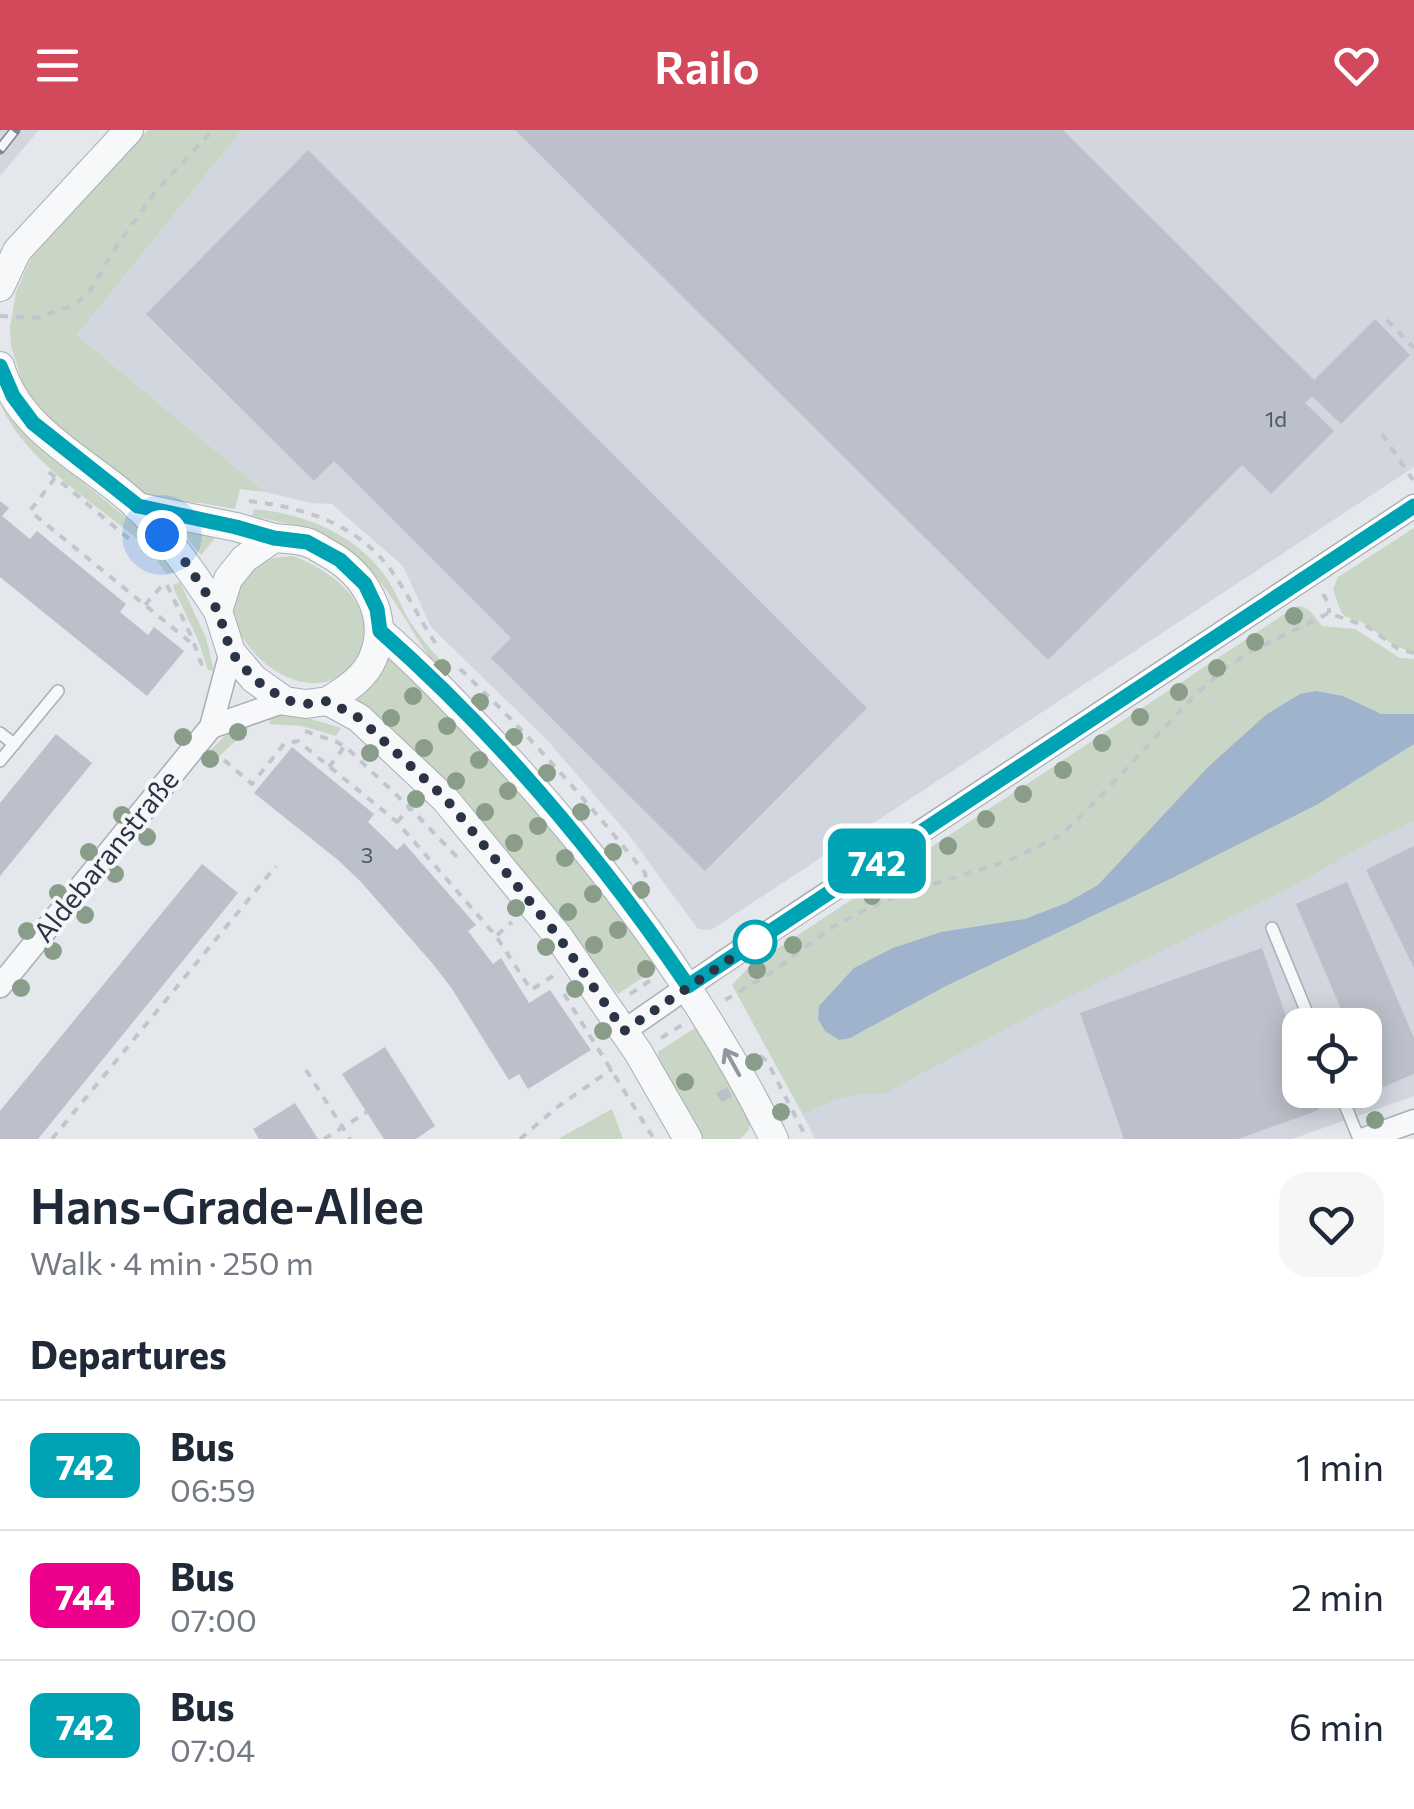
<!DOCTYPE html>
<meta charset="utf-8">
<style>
body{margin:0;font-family:Commissioner,sans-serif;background:#f6f6f7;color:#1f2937;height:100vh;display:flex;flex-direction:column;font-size:38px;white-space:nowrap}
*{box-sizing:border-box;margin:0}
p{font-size:32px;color:#747a83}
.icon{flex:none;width:55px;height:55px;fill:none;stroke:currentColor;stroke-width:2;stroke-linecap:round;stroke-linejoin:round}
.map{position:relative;height:1009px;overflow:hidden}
.panel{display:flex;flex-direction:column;background:#fff;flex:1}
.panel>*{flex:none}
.badge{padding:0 20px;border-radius:15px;font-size:35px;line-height:65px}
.fabs{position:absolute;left:1282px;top:878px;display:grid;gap:20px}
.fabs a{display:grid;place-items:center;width:100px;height:100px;border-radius:20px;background:#fff;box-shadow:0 5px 25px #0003;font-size:50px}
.you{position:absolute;width:50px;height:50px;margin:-25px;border:8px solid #fff;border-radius:50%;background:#1a73e8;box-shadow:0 0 0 15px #1a73e833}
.map>.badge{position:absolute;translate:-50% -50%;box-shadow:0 0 0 5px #fff}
h2{padding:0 30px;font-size:38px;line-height:90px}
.round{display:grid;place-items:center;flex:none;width:105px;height:105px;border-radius:30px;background:#f6f6f7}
.summary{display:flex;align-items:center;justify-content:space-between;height:170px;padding:0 30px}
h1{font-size:48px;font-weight:600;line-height:75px}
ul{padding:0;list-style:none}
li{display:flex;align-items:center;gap:30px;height:130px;padding:0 30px;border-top:2px solid #e0e1e3}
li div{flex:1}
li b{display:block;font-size:38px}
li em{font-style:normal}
li .badge{min-width:110px;font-weight:700;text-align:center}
header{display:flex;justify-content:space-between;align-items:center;height:130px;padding:0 30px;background:#d1495b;color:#fff;font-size:45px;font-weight:600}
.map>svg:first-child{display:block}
.built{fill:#d2d6de;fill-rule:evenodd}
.green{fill:#c9d6c5}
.water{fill:#9fb4cc}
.building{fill:#bbc0ca}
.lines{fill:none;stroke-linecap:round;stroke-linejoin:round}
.service-casing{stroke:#a9aeb7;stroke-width:14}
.minor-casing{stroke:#a9aeb7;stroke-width:25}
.tertiary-casing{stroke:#a9aeb7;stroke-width:30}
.path{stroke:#c2c5cb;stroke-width:4;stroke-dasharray:8 8;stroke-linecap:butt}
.service{stroke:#f7f8fa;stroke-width:11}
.minor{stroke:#f7f8fa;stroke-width:22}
.tertiary{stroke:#f7f8fa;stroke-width:28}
.rail-casing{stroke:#7d8696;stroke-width:11}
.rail{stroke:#f4f6f9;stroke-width:8;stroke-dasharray:22;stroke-linecap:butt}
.tree{fill:#899d89}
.oneway{stroke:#9196a0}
.line-casing{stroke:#fff;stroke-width:22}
.line{stroke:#00a3b4;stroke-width:15}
.walk{stroke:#2b3445;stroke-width:10;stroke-dasharray:0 18}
.stop-dot{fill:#fff;stroke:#00a3b4;stroke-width:5}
.labels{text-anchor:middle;stroke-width:8;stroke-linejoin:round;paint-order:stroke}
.number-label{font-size:22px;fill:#4f5766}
.street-label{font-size:28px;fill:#2b3445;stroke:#f4f6f9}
</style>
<header><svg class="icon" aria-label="menu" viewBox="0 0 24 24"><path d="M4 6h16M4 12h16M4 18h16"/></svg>Railo<svg class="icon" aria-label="heart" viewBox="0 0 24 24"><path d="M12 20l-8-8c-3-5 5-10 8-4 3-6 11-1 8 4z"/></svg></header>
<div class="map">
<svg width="1414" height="1009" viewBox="0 0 1414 1009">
<rect width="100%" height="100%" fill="#e4e7ec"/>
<g class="built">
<polygon points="0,0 39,0 0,46"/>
<polygon points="242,0 1414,0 1414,337 711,800 698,799 628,704 548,611 431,497 403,436 332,374 311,373 265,362 77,205"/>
<path d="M1414,671V966L1292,1009H815L803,985L1101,826ZM1300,895H1365V960H1300Z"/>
</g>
<g class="green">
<polygon points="148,0 242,0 77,205 265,362 240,359 235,379 201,373 156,370 139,363 48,290 34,273 23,254 11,216 10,197 16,162 33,124"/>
<path d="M0,273L9,287L28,307L157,413L175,442L166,444L151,421L140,411C94,373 22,328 0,273Z"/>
<path d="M254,379C304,383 360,406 388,450C395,461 400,473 406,485C418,505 433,523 450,540L441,542C405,498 386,439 334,410C310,396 279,392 252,386Z"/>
<polygon points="1414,398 1414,522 1411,522 1392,514 1362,492 1346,487 1341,482 1333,459 1338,447"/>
<polygon points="186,402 216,407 201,425 185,406"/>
<path d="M293,426C331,440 379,475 361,521C356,534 348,542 336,548C295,569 238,522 233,481C232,473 235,467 238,459C243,445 255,434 270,429C277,427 286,427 293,426Z"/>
<polygon points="180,452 206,508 214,541 208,540 198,510 174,459 173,455"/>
<path d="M1301,476L1310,481L1322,496L1355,499L1400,528L1414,529V691L1370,712L1293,756L1032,885L883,964C847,963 835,968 803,985L732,855L748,838L1295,477Z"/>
<polygon points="388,528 478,613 554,694 660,836 618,864 579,813 436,645 358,570 359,566 375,552"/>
<polygon points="269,584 297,585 341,598 336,606 301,596 270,594"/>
<polygon points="246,592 249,598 208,637 204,627 230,601"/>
<polygon points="698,896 751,993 748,1001 740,1009 699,1009 659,932 658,922"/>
<polygon points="612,979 623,1009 558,1009"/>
</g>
<polygon class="water" points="1316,561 1343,566 1381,584 1414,584 1414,614 1318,674 1174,747 946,856 850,908 839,910 825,901 818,889 819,876 854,838 893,818 941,802 1025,789 1066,773 1098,755 1208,637 1267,584 1300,564"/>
<g class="building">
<polygon points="515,0 1063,0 1314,250 1375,189 1410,225 1341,294 1312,266 1305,273 1334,301 1271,364 1242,335 1048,530"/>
<polygon points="308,20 867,578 705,741 491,528 511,508 334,331 314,351 146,184"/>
<polygon points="0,371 9,378 2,386 30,409 37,401 126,474 120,482 148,505 154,497 184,521 147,566 0,447"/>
<polygon points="56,604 92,633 0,746 0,673"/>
<polygon points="292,617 374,684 368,692 397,720 404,713 476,795 468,801 493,834 501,828 529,873 550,860 591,920 528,959 519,944 509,950 452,859 433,834 361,752 338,730 254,663"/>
<polygon points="1414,716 1414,838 1366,740"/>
<polygon points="202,734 238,763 38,1009 0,1009 0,981"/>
<polygon points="1347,752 1414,908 1414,944 1376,960 1365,935 1365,895 1348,895 1296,774"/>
<polygon points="1262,818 1300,926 1300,960 1312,960 1319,980 1238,1009 1124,1009 1080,883"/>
<polygon points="385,917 435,996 416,1009 384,1009 342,944"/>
<polygon points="727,957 732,967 722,972 716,963"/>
<polygon points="295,973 318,1009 259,1009 253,999"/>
</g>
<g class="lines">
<defs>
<g id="service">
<polyline points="0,603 14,614"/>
<polyline points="0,631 58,561"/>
<polyline points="1272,798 1312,895"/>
<polyline points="1339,960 1359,1009"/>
</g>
<g id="minor">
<polyline points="211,597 285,571"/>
<polyline points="0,856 211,597 231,522"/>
<polyline points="624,901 722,833 1414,376"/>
<polyline points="1364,1009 1414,991"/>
</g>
<g id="tertiary">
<polyline points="0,157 17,121 129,0"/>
<path d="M0,236C20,304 90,331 138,377C169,408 194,445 218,481"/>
<polyline points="137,377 236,397 274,408"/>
<path d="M380,501C420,536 456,574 493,613C604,732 702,863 774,1009"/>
<path d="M328,571C345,560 365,548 373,528C391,485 364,443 327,423C320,419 313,414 306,412C296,409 284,409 274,408L244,429L228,449L218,481L231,522L254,549L285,571L306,574L328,571L359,588L445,669L558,806L638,922L688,1009"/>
</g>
</defs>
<use href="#service" class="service-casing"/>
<use href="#minor" class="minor-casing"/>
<use href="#tertiary" class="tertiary-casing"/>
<g class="path">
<polyline points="0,186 36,188 75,175 92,158 112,123 156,61 213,0"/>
<polyline points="1387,190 1414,218"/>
<polyline points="1382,304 1413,350"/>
<polyline points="49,342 134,413"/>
<polyline points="55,348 30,381 195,516"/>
<path d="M249,371C307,378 361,395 395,446C411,469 422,495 439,518"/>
<polyline points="167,455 192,508 203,538"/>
<polyline points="1323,464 1329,474 1329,483"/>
<polyline points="145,475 165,452"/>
<path d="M460,539C527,602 587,671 645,743L647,753"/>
<polyline points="305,601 337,612 349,620 410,678 457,727"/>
<polyline points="224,630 252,654 284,614 298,611 397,692 496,806 531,860 553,846"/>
<polyline points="329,637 344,617"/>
<polyline points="397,692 410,678"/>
<polyline points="497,805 512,792"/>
<polyline points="564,864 654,1009"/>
<polyline points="630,864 651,850"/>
<polyline points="725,870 774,841 829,799 868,778 917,759 1008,731 1061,705 1098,669 1194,566 1227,537 1250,522 1329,483 1368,497 1397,518 1414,523"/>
<polyline points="661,908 682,895"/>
<polyline points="760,926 767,931 807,1009"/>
<polyline points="306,940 350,1009"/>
<polyline points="52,1009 276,736"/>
<polyline points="324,1009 367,982"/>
<polyline points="520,1009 556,978 612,939"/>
</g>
<use href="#service" class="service"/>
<use href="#minor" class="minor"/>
<use href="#tertiary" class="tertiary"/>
<defs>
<polyline id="rail" points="0,19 15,0"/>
</defs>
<use href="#rail" class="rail-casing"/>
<use href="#rail" class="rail"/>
</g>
<g class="tree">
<circle cx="1294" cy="486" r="9"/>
<circle cx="1255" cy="512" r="9"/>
<circle cx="442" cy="538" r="9"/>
<circle cx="1217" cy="538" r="9"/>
<circle cx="1179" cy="562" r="9"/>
<circle cx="413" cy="566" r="9"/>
<circle cx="480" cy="572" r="9"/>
<circle cx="1140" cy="587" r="9"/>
<circle cx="391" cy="588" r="9"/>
<circle cx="447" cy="596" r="9"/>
<circle cx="238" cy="602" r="9"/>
<circle cx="183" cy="607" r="9"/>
<circle cx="514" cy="607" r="9"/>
<circle cx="1102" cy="613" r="9"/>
<circle cx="424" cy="618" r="9"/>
<circle cx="370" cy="623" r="9"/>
<circle cx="210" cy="629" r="9"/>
<circle cx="479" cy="630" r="9"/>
<circle cx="1063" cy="640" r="9"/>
<circle cx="547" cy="643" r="9"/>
<circle cx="456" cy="651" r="9"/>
<circle cx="508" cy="661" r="9"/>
<circle cx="1023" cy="664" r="9"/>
<circle cx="416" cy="669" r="9"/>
<circle cx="485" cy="682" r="9"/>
<circle cx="581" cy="682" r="9"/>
<circle cx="122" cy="685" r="9"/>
<circle cx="986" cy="689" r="9"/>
<circle cx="538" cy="696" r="9"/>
<circle cx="147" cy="707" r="9"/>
<circle cx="514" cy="713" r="9"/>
<circle cx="948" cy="716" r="9"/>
<circle cx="89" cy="722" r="9"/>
<circle cx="613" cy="722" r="9"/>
<circle cx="565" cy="728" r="9"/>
<circle cx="909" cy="740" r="9"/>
<circle cx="115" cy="744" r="9"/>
<circle cx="641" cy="760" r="9"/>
<circle cx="58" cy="763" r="9"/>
<circle cx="593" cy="764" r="9"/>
<circle cx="872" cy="766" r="9"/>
<circle cx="516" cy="778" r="9"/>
<circle cx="568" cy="782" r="9"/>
<circle cx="85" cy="785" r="9"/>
<circle cx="618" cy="800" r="9"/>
<circle cx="27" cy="801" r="9"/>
<circle cx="594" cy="815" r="9"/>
<circle cx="793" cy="815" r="9"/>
<circle cx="546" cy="817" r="9"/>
<circle cx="53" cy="821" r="9"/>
<circle cx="646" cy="839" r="9"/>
<circle cx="757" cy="840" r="9"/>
<circle cx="21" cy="858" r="9"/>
<circle cx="575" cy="859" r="9"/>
<circle cx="603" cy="901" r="9"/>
<circle cx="754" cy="932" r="9"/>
<circle cx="685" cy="952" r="9"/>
<circle cx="781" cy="982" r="9"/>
<circle cx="1375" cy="990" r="9"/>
</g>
<defs><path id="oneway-shaft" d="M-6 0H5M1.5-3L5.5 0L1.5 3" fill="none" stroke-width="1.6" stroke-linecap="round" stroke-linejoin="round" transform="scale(2.5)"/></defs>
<use class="oneway" href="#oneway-shaft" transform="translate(732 932) rotate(-119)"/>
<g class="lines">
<defs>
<path id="line" d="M0,236L13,266L33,293L138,376L236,397L274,408L307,412L340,430L365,454L377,479L380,501C497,604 600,727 688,856L1414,376"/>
</defs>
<use href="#line" class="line-casing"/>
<use href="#line" class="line"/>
<polyline class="walk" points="162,405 186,433 218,481 231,522 254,549 285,570 306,574 328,571 359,588 446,669 558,806 624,901 761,808 755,812"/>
</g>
<circle class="stop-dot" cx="755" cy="812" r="20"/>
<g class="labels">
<g class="number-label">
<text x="1276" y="297">1d</text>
<text x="367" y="733">3</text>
</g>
<g class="street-label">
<text transform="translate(106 726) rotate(-51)" y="10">Aldebaranstraße</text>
</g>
</g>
</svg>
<div class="fabs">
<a><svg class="icon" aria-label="locate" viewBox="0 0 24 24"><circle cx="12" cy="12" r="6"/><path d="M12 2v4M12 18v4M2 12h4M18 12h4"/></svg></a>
</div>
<div class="you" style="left:162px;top:405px"></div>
<b class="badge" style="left:877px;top:731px;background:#00a3b4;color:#fff">742</b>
</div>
<section class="panel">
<div class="summary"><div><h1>Hans-Grade-Allee</h1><p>Walk · 4 min · 250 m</p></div><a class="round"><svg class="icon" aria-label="heart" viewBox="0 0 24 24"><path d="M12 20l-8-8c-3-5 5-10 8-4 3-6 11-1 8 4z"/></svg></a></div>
<h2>Departures</h2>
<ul>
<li><span class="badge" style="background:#00a3b4;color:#fff">742</span><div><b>Bus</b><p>06:59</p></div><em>1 min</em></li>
<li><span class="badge" style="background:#ec008c;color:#fff">744</span><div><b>Bus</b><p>07:00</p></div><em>2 min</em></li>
<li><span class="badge" style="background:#00a3b4;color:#fff">742</span><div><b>Bus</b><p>07:04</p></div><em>6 min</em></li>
</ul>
</section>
